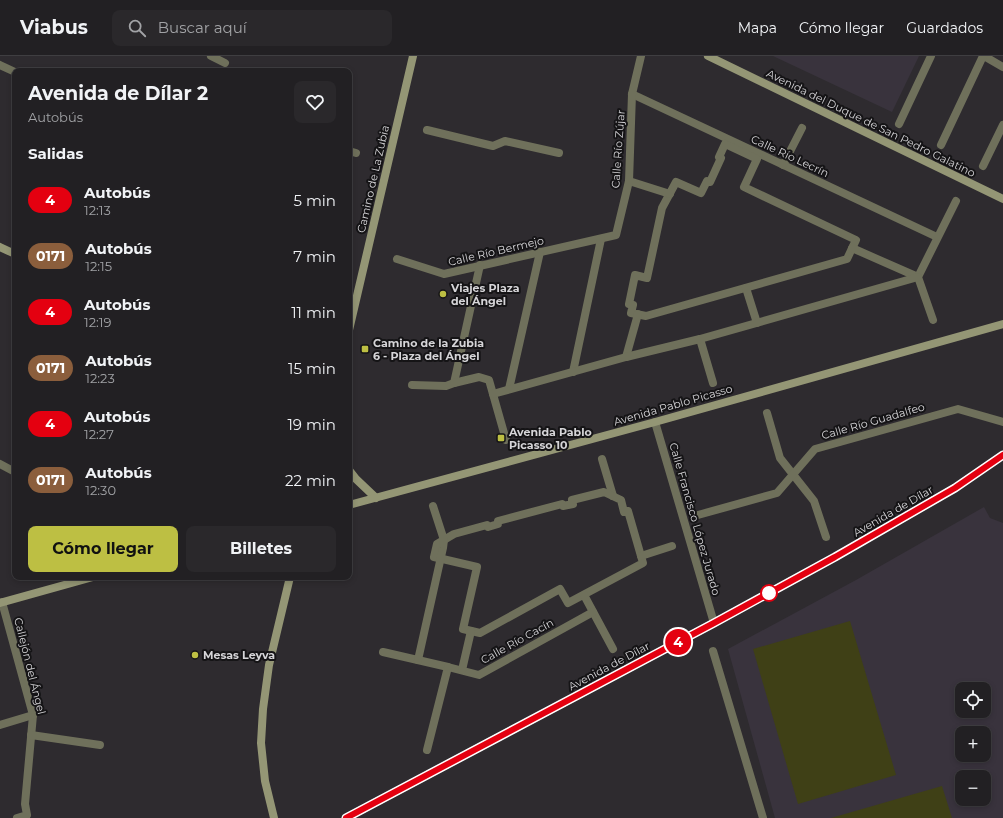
<!DOCTYPE html>
<html lang="es">
<meta charset="utf-8">
<style>
body{margin:0;font-family:Montserrat,sans-serif;background:#2a282b;color:#f1f3f6;height:100vh;display:flex;flex-direction:column;font-size:15px;white-space:nowrap}
*{box-sizing:border-box;margin:0}
p{font-size:13px;color:#a2a3a6}
.icon{flex:none;width:22px;height:22px;fill:none;stroke:currentColor;stroke-width:2;stroke-linecap:round;stroke-linejoin:round}
.map{position:relative;flex:1;overflow:hidden}
.side{position:absolute;left:12px;top:12px;width:340px;height:512px;display:flex;flex-direction:column;background:#222023;border-radius:8px;box-shadow:0 2px 6px #0003,0 0 0 1px #3f3e41}
.side>*{flex:none}
.badge{padding:0 8px;border-radius:13px;font-size:14px;line-height:26px}
.fabs{position:absolute;left:955px;top:626px;display:grid;gap:8px}
.fabs a{display:grid;place-items:center;width:36px;height:36px;border-radius:8px;background:#222023;box-shadow:0 2px 6px #0003,0 0 0 1px #3f3e41;font-size:20px}
.map>.badge{position:absolute;translate:-50% -50%;box-shadow:0 0 0 2px #fff}
h2{padding:0 16px;font-size:15px;line-height:36px}
.round{display:grid;place-items:center;flex:none;width:42px;height:42px;border-radius:8px;background:#2a282b}
.headline{display:flex;align-items:center;justify-content:space-between;height:68px;padding:0 16px}
h1{font-size:19px;font-weight:700;line-height:30px}
.primary-button{display:flex;gap:8px;margin-top:auto;padding:8px 16px}
.primary-button a{flex:1;height:46px;border-radius:8px;background:#bdbf43;color:#111;font-size:16px;font-weight:700;line-height:46px;text-align:center}
.primary-button a+a{background:#2a282b;color:#f1f3f6}
ul{padding:0;list-style:none}
li{display:flex;align-items:center;gap:12px;height:56px;padding:0 16px}
li div{flex:1}
li b{display:block;font-size:15px}
li em{font-style:normal}
li .badge{min-width:44px;font-weight:700;text-align:center}
header{display:flex;align-items:center;gap:24px;box-sizing:border-box;height:56px;padding:0 20px;background:#222023;border-bottom:1px solid #3f3e41}
header strong{font-size:19px}
nav{display:flex;gap:22px;margin-inline-start:auto;font-size:14px}
.search{width:280px;height:36px;background:#2a282b;display:flex;align-items:center;gap:10px;box-sizing:border-box;padding:0 14px;border-radius:8px;color:#a2a3a6;font-size:15px}
.map>svg:first-child{display:block}
.built{fill:#39333d;fill-rule:evenodd}
.green{fill:#3f4016}
.lines{fill:none;stroke-linecap:round;stroke-linejoin:round}
.street{stroke:#6f705b;stroke-width:8}
.secondary{stroke:#949675;stroke-width:8}
.line-casing{stroke:#fff;stroke-width:9}
.line{stroke:#e40010;stroke-width:6}
.poi-dot{fill:#bdbf43;stroke:#151416;stroke-width:1.5}
.stop-dot{fill:#fff;stroke:#e40010;stroke-width:2}
.labels{text-anchor:middle;stroke-width:4;stroke-linejoin:round;paint-order:stroke}
.street-label{font-size:11px;fill:#d6d5d8;stroke:#151416}
.poi-label{font-size:11px;font-weight:bold;fill:#d6d5d8;stroke:#151416;text-anchor:start}
</style>
<header>
<strong>Viabus</strong>
<div class="search"><svg class="icon" aria-label="search" viewBox="0 0 24 24"><circle cx="10" cy="10" r="6"/><path d="M15 15l6 6"/></svg>Buscar aquí</div>
<nav><a>Mapa</a><a>Cómo llegar</a><a>Guardados</a></nav>
</header>
<div class="map">
<svg width="1003" height="762" viewBox="0 0 1003 762">
<rect width="100%" height="100%" fill="#2e2b2f"/>
<g class="built">
<polygon points="773,0 919,0 892,56"/>
<path d="M984,451L990,462L1003,467V762H775L728,593L856,524ZM962,633H984V655H962ZM962,677H984V699H962ZM962,721H984V743H962Z"/>
</g>
<g class="green">
<polygon points="850,565 896,719 798,748 753,593"/>
<polygon points="942,730 952,762 831,762"/>
</g>
<g class="lines">
<g class="street">
<polyline points="211,0 225,7"/>
<polyline points="984,0 1003,11"/>
<polyline points="0,9 15,16"/>
<polyline points="632,38 937,181"/>
<polyline points="899,68 931,0"/>
<polyline points="427,74 493,90 505,85 559,97"/>
<polygon points="725,88 757,103 744,131 856,184 847,203 646,260 631,257 633,249 629,248 635,219 647,222 662,152 676,126 701,137 707,125 710,126 721,102 719,101"/>
<polyline points="941,89 983,0"/>
<polyline points="349,95 356,97"/>
<polyline points="783,109 802,72"/>
<polyline points="983,110 1003,69"/>
<polyline points="629,125 670,138"/>
<polyline points="852,192 918,221"/>
<polyline points="397,203 444,218 616,179 629,125 632,38 641,0"/>
<polyline points="746,232 757,267"/>
<polyline points="933,264 918,221 956,145"/>
<polyline points="700,283 713,327"/>
<polyline points="626,301 638,258"/>
<polyline points="573,316 601,183"/>
<polyline points="454,327 480,209"/>
<polyline points="412,329 446,330 454,327 479,321 489,324 506,384"/>
<polyline points="509,333 540,196"/>
<polyline points="493,338 626,301 700,283 918,221"/>
<polyline points="767,357 780,402 814,445 826,481"/>
<polyline points="655,366 714,567"/>
<polyline points="602,403 613,440"/>
<polyline points="0,408 15,416"/>
<polygon points="604,436 621,444 624,456 628,455 643,507 568,547 560,533 480,577 463,573 477,511 434,501 437,488 454,478 487,469 488,471 498,468 498,465 562,448 563,450 573,448 572,444"/>
<polyline points="698,459 777,437 815,393 958,353 1003,366"/>
<polyline points="641,500 672,490"/>
<polyline points="584,539 613,593"/>
<polyline points="2,546 33,659 25,748 27,759 17,762"/>
<polyline points="713,595 763,762"/>
<polyline points="383,596 448,611 427,694"/>
<polyline points="418,604 443,492 444,484 433,450"/>
<polyline points="448,611 479,619 593,556"/>
<polyline points="462,614 471,575"/>
<polyline points="0,669 33,659"/>
<polyline points="31,679 100,689"/>
</g>
<g class="secondary">
<polyline points="708,0 1003,143"/>
<polyline points="0,191 15,198"/>
<polyline points="349,274 413,0"/>
<polyline points="349,414 356,423 376,442"/>
<polyline points="349,449 655,366 1003,268"/>
<polyline points="0,547 93,521"/>
<polyline points="274,762 265,725 261,687 263,653 269,609 290,521"/>
<polyline points="346,762 714,567 835,501 955,432 1003,399"/>
</g>
</g>
<g class="lines">
<defs>
<polyline id="line" points="346,762 714,567 835,501 955,432 1003,399"/>
</defs>
<use href="#line" class="line-casing"/>
<use href="#line" class="line"/>
</g>
<g class="poi-dot">
<circle cx="443" cy="238" r="4"/>
<rect x="361" y="289" width="8" height="8" rx="2"/>
<rect x="497" y="378" width="8" height="8" rx="2"/>
<circle cx="195" cy="599" r="4"/>
</g>
<circle class="stop-dot" cx="769" cy="537" r="8"/>
<g class="labels">
<g class="street-label">
<text transform="translate(871 67) rotate(26)" y="4">Avenida del Duque de San Pedro Galatino</text>
<text transform="translate(618 93) rotate(-86)" y="4">Calle Río Zújar</text>
<text transform="translate(790 100) rotate(25)" y="4">Calle Río Lecrín</text>
<text transform="translate(373 123) rotate(-77)" y="4">Camino de La Zubia</text>
<text transform="translate(496 195) rotate(-13)" y="4">Calle Río Bermejo</text>
<text transform="translate(673 349) rotate(-16)" y="4">Avenida Pablo Picasso</text>
<text transform="translate(873 365) rotate(-16)" y="4">Calle Río Guadalfeo</text>
<text transform="translate(893 455) rotate(-30)" y="4">Avenida de Dílar</text>
<text transform="translate(695 463) rotate(74)" y="4">Calle Francisco López Jurado</text>
<text transform="translate(517 585) rotate(-29)" y="4">Calle Río Cacín</text>
<text transform="translate(30 610) rotate(76)" y="4">Callejón del Ángel</text>
<text transform="translate(609 610) rotate(-28)" y="4">Avenida de Dílar</text>
</g>
<g class="poi-label">
<text x="451" y="236">Viajes Plaza<tspan x="451" dy="13">del Ángel</tspan></text>
<text x="373" y="291">Camino de la Zubia<tspan x="373" dy="13">6 - Plaza del Ángel</tspan></text>
<text x="509" y="380">Avenida Pablo<tspan x="509" dy="13">Picasso 10</tspan></text>
<text x="203" y="603">Mesas Leyva</text>
</g>
</g>
</svg>
<div class="fabs">
<a><svg class="icon" aria-label="locate" viewBox="0 0 24 24"><circle cx="12" cy="12" r="6"/><path d="M12 2v4M12 18v4M2 12h4M18 12h4"/></svg></a>
<a>+</a>
<a>−</a>
</div>
<b class="badge" style="left:678px;top:586px;background:#e40010;color:#fff">4</b>
<section class="side">
<div class="headline"><div><h1>Avenida de Dílar 2</h1><p>Autobús</p></div><a class="round"><svg class="icon" aria-label="heart" viewBox="0 0 24 24"><path d="M12 20l-8-8c-3-5 5-10 8-4 3-6 11-1 8 4z"/></svg></a></div>
<h2>Salidas</h2>
<ul>
<li><span class="badge" style="background:#e40010;color:#fff">4</span><div><b>Autobús</b><p>12:13</p></div><em>5 min</em></li>
<li><span class="badge" style="background:#8b5e3c;color:#fff">0171</span><div><b>Autobús</b><p>12:15</p></div><em>7 min</em></li>
<li><span class="badge" style="background:#e40010;color:#fff">4</span><div><b>Autobús</b><p>12:19</p></div><em>11 min</em></li>
<li><span class="badge" style="background:#8b5e3c;color:#fff">0171</span><div><b>Autobús</b><p>12:23</p></div><em>15 min</em></li>
<li><span class="badge" style="background:#e40010;color:#fff">4</span><div><b>Autobús</b><p>12:27</p></div><em>19 min</em></li>
<li><span class="badge" style="background:#8b5e3c;color:#fff">0171</span><div><b>Autobús</b><p>12:30</p></div><em>22 min</em></li>
</ul>
<div class="primary-button"><a>Cómo llegar</a><a>Billetes</a></div>
</section>
</div>
